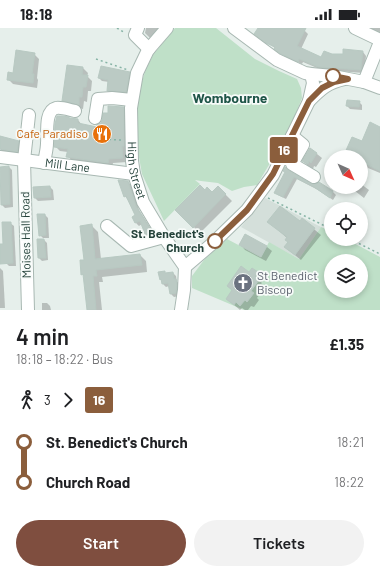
<!DOCTYPE html>
<meta charset="utf-8">
<style>
body{margin:0;font-family:Barlow,sans-serif;background:#f2f2f2;color:#202124;height:100vh;display:flex;flex-direction:column;font-size:15px;white-space:nowrap}
*{box-sizing:border-box;margin:0}
p{font-size:13px;color:#757577}
.icon{flex:none;width:22px;height:22px;fill:none;stroke:currentColor;stroke-width:2;stroke-linecap:round;stroke-linejoin:round}
.map{position:relative;height:282px;overflow:hidden}
.side{display:flex;flex-direction:column;background:#fff;flex:1}
.side>*{flex:none}
.badge{padding:0 8px;border-radius:3px;font-size:14px;line-height:26px}
.needle{width:26px;rotate:135deg}
.controls{position:absolute;left:324px;top:122px;display:grid;gap:8px}
.controls a{display:grid;place-items:center;width:44px;height:44px;border-radius:50%;background:#fff;box-shadow:0 2px 6px #0003;font-size:20px}
.map>.badge{position:absolute;translate:-50% -50%;box-shadow:0 0 0 2px #fff}
.legs{display:flex;align-items:center;gap:6px;height:44px;padding:0 16px;font-size:13px}
.legs p{margin-inline-start:auto}
.overview{display:flex;align-items:center;justify-content:space-between;height:68px;padding:0 16px}
h1{font-size:22px;font-weight:600;line-height:30px}
.cta{display:flex;gap:8px;margin-top:auto;padding:8px 16px}
.cta a{flex:1;height:46px;border-radius:24px;background:#7f4e3f;color:#fff;font-size:16px;font-weight:600;line-height:46px;text-align:center}
.cta a+a{background:#f2f2f2;color:#202124}
ul{padding:0 16px;list-style:none}
li{display:flex;align-items:center;gap:14px;height:40px;font-size:15px}
li i{display:grid;place-items:center;width:6px;height:100%;margin:0 5px;background:currentColor}
li i::after{content:'';width:10px;height:10px;margin:-5px;border:3px solid;border-radius:50%;background:#fff}
li p{margin-inline-start:auto}
li:first-child i{background:linear-gradient(#0000 50%,currentColor 0)}
li:last-child i{background:linear-gradient(currentColor 50%,#0000 0)}
.status{display:flex;justify-content:space-between;align-items:center;height:28px;padding:0 20px;background:#fff;direction:ltr}
.status svg{height:11px;fill:currentColor}
.map>svg:first-child{display:block}
.built{fill:#d4dfda}
.green{fill:#bfe0c8;fill-rule:evenodd}
.shadow{fill:#0003}
.building{fill:#bbcac4;stroke:#b8c9c2}
.lines{fill:none;stroke-linecap:round;stroke-linejoin:round}
.minor-casing{stroke:#a8b8b2;stroke-width:14}
.path{stroke:#86b3a5;stroke-width:1.5;stroke-dasharray:2 3;stroke-linecap:butt}
.minor{stroke:#fff;stroke-width:12}
.line-1-casing{stroke:#fff;stroke-width:9}
.line-1{stroke:#8b5e3c;stroke-width:6}
.stop-1-dot{fill:#fff;stroke:#8b5e3c;stroke-width:2}
.labels{text-anchor:middle;stroke-width:3.5;stroke-linejoin:round;paint-order:stroke}
.food-label{font-size:12px;fill:#c56008;stroke:#f7fbf9;text-anchor:end}
.street-label{font-size:12px;fill:#24423a;stroke:#f7fbf9}
.stop-label{font-size:12px;font-weight:bold;fill:#24423a;stroke:#f7fbf9;text-anchor:end}
.worship-label{font-size:12px;fill:#5b616d;stroke:#f7fbf9;text-anchor:start}
.quarter-label{font-size:14px;font-weight:bold;fill:#1f5548;stroke:#f7fbf9}
</style>
<div class="status"><b>18:18</b><svg viewBox="0 0 49 12"><path d="M0 12V9h3v3zM5 12V6h3v6zM10 12V3h3v9zM15 12V0h3v12zM26 1h20v11H26zM47 4h2v5h-2z"/></svg></div>
<div class="map">
<svg width="380" height="282" viewBox="0 0 380 282">
<rect width="100%" height="100%" fill="#e6efeb"/>
<polygon class="built" points="265,170 321,199 299,231 241,199"/>
<g class="green">
<polygon points="175,0 216,0 255,31 279,43 297,51 301,60 302,70 288,105 257,157 244,159 232,163 218,155 201,153 195,152 200,156 164,193 142,146 135,107 138,66 145,44 153,27"/>
<path d="M321,199L331,203V211H346L380,229V282H244L192,260V248L204,232L227,211L261,229L269,214L299,231ZM331,233H361V263H331Z"/>
</g>
<g class="shadow">
<polygon points="146,0 161,0 154,14 145,5"/>
<polygon points="259,0 302,0 308,6 301,21 322,30 332,27 343,27 363,24 366,28 364,45 322,42 303,34 302,36 286,29 275,20 259,9"/>
<polygon points="370,0 380,0 380,5"/>
<polygon points="34,26 39,31 37,50 38,52 37,60 13,56 9,52"/>
<polygon points="68,38 83,40 88,45 87,48 92,53 91,63 88,63 87,74 84,73 83,81 68,77 64,72"/>
<polygon points="129,45 132,48 129,67 111,66 108,63 109,54 102,53 99,50"/>
<polygon points="359,74 362,77 362,82 350,81 347,78"/>
<polygon points="123,80 127,84 127,134 113,135 112,139 72,133 68,128 68,124 60,123 55,118 78,92 82,97 98,100 109,86"/>
<polygon points="380,100 380,145 368,140 365,145 361,143 361,129 344,129"/>
<polygon points="0,109 18,114 21,117 20,126 3,124 0,121"/>
<polygon points="310,122 317,126 322,130 316,139 314,138 313,141 308,138 303,133"/>
<polygon points="9,139 12,142 13,179 5,180 2,177 1,140"/>
<polygon points="289,144 314,158 319,155 333,164 336,167 333,172 318,162 297,151 286,171 278,167 276,165 286,145"/>
<polygon points="128,154 131,157 139,182 155,207 149,209 146,206 142,196 139,198 136,195 136,188 128,172 125,168"/>
<polygon points="361,156 369,162 364,170 355,163 358,159 361,159"/>
<polygon points="50,159 53,162 54,172 38,173 35,170"/>
<polygon points="218,159 232,173 200,205 176,182 205,163 212,165"/>
<polygon points="347,176 353,180 355,181 344,181"/>
<polygon points="45,187 48,190 49,210 43,210 40,207"/>
<polygon points="303,192 321,207 301,232 285,219 289,214 287,210 269,194 300,195"/>
<polygon points="10,195 14,198 16,238 9,238 6,235"/>
<polygon points="91,197 98,204 101,231 140,227 146,233 147,244 102,249 103,254 99,254 102,282 88,282 85,249 82,246"/>
<polygon points="246,208 267,219 272,223 266,233 245,222 241,217"/>
<polygon points="38,212 44,212 47,215 48,232 42,233 39,230"/>
<polygon points="0,240 3,243 5,280 0,280"/>
<polygon points="164,244 166,246 173,245 176,248 177,254 179,255 179,268 174,269 171,266 169,258 166,259 163,256 162,253 161,251"/>
<polygon points="257,245 264,251 261,255 265,259 257,270 259,272 254,279 251,278 248,282 245,282 242,280 240,282 227,271 233,263 228,258 249,246"/>
<polygon points="42,275 47,275 50,278 51,282 42,282"/>
</g>
<g class="building">
<polygon points="258,0 306,0 297,18 321,29 324,23 332,26 343,26 343,21 363,23 361,40 361,42 318,39 299,31 298,34 281,26 274,21 275,19 266,15 254,6"/>
<polygon points="16,22 35,25 32,46 34,46 33,55 7,52 8,44 13,45"/>
<polygon points="67,37 83,39 82,47 88,47 86,59 83,59 82,69 79,69 79,77 62,73"/>
<polygon points="101,38 130,44 126,64 107,63 108,52 98,50"/>
<polygon points="347,72 360,73 359,79 346,78"/>
<polygon points="108,78 124,79 124,118 122,118 123,130 109,131 108,135 66,129 68,121 54,119 55,96 57,88 62,88 69,89 69,90 78,91 78,95 97,99 97,97 101,95 102,92 103,85 108,85"/>
<polygon points="370,94 380,99 380,143 361,134 361,129 343,129 352,109 362,113"/>
<polygon points="0,108 19,113 17,124 0,121"/>
<polygon points="310,120 317,125 311,135 309,133 308,136 302,133"/>
<polygon points="9,138 10,176 1,177 0,139"/>
<polygon points="285,139 288,142 310,155 314,156 319,154 333,163 330,170 314,159 294,149 283,169 274,165 285,144 283,143"/>
<polygon points="118,152 128,153 136,178 152,204 145,206 140,193 135,195 132,189 135,187 126,168 124,169"/>
<polygon points="200,157 205,162 207,159 212,164 218,158 226,166 193,200 175,182"/>
<polygon points="50,158 51,169 34,170 33,159"/>
<polygon points="280,178 300,193 302,190 315,200 295,227 284,219 288,214 285,212 287,209 267,194"/>
<polygon points="37,186 45,186 46,207 39,208"/>
<polygon points="2,194 11,194 13,235 0,236 0,216 3,216"/>
<polygon points="92,196 95,231 140,226 142,237 96,242 97,248 93,248 96,282 87,282 83,246 81,247 80,232 84,232 80,198"/>
<polygon points="245,206 267,218 261,229 239,217"/>
<polygon points="37,211 44,211 46,230 38,230"/>
<polygon points="241,238 249,244 252,240 258,244 255,249 259,252 251,263 254,265 247,274 245,272 240,278 236,274 234,277 226,271 232,262 227,258"/>
<polygon points="165,243 165,245 173,244 174,251 176,251 177,257 176,265 170,266 168,255 162,256 161,251 160,252 158,244"/>
</g>
<g class="lines">
<defs>
<g id="minor">
<polyline points="138,0 135,7 149,21"/>
<path id="s1" d="M167,0L148,22L137,45L131,80L132,133L134,146L143,174L164,209L185,239L184,262L181,282"/>
<polyline points="234,0 277,32 305,45 311,46 333,48 364,54 380,60"/>
<polyline points="355,0 380,12"/>
<polyline points="364,54 380,14"/>
<path d="M309,73C321,61 327,55 345,51"/>
<polyline points="95,90 98,71 112,70 132,72"/>
<polyline points="292,108 303,117 292,136 314,149"/>
<path id="s2" d="M0,129L134,146"/>
<path d="M44,135C45,128 47,122 47,115C48,106 44,83 56,80C61,79 70,82 75,83"/>
<polyline points="107,198 131,218 164,209"/>
<polyline points="185,239 213,215 247,182 273,147 309,73 313,55 311,46"/>
<polyline points="28,282 24,132 29,87"/>
</g>
</defs>
<use href="#minor" class="minor-casing"/>
<g class="path">
<polyline points="117,0 125,5"/>
<polyline points="96,31 128,42"/>
<polyline points="94,111 122,112"/>
<polyline points="268,170 331,201"/>
<polyline points="350,211 380,226"/>
</g>
<use href="#minor" class="minor"/>
</g>
<g class="lines">
<defs>
<polyline id="line-1" points="215,213 247,182 273,146 309,73 322,60 334,54 348,51 333,48"/>
</defs>
<use href="#line-1" class="line-1-casing"/>
<use href="#line-1" class="line-1"/>
</g>
<defs>
<symbol id="restaurant-disc" viewBox="-11 -11 22 22"><circle r="9.5" fill="#e8710a" stroke="#f7fbf9"/><path d="M-5-6h1v4h1v-4h1v4h1v-4h1v5L-1.5 .5V6h-2V.5L-5-1ZM5-6V6H3V1.5H1.5Q1.5-4 5-6Z" fill="#fff"/></symbol>
<symbol id="church-disc" viewBox="-11 -11 22 22"><circle r="9.5" fill="#6b7280" stroke="#f7fbf9"/><path d="M-1.2-6h2.4v3.5h3.3v2.4h-3.3V6h-2.4V-.1h-3.3v-2.4h3.3Z" fill="#fff"/></symbol>
</defs>
<g fill-rule="evenodd">
<use href="#restaurant-disc" x="91" y="95" width="22" height="22"/>
<use href="#church-disc" x="232" y="244" width="22" height="22"/>
</g>
<g class="stop-1-dot">
<circle cx="333" cy="48" r="7"/>
<circle cx="215" cy="213" r="7"/>
</g>
<g class="labels">
<g class="food-label">
<text x="88" y="110">Cafe Paradiso</text>
</g>
<g class="street-label">
<text dy="4" stroke="none"><textPath href="#s2" startOffset="68">Mill Lane</textPath></text>
<text dy="4" stroke="none"><textPath href="#s1" startOffset="153">High Street</textPath></text>
<text transform="translate(26 207) rotate(-91)" y="4">Moises Hall Road</text>
</g>
<g class="stop-label">
<text x="204" y="210">St. Benedict's<tspan x="204" dy="14">Church</tspan></text>
</g>
<g class="worship-label">
<text x="257" y="252">St Benedict<tspan x="257" dy="14">Biscop</tspan></text>
</g>
<g class="quarter-label">
<text x="230" y="75">Wombourne</text>
</g>
</g>
</svg>
<div class="controls">
<a><svg class="needle" viewBox="-14 -14 28 28"><path d="M0-13l5 13h-10z" fill="#e53935"/><path d="M0 13l5-13h-10z" fill="#757577"/></svg></a>
<a><svg class="icon" aria-label="locate" viewBox="0 0 24 24"><circle cx="12" cy="12" r="6"/><path d="M12 2v4M12 18v4M2 12h4M18 12h4"/></svg></a>
<a><svg class="icon" aria-label="layers" viewBox="0 0 24 24"><path d="M12 4l9 5-9 5-9-5zM3 14l9 5 9-5"/></svg></a>
</div>
<b class="badge" style="left:284px;top:122px;background:#8b5e3c;color:#fff">16</b>
</div>
<section class="side">
<div class="overview"><div><h1>4 min</h1><p>18:18 – 18:22 · Bus</p></div><b>£1.35</b></div>
<div class="legs"><svg class="icon" aria-label="walk" viewBox="0 0 24 24"><circle cx="13" cy="4" r="2"/><path d="M13 8l-2 6 4 7M11 14l-3 7M7 12l3-4h3l4 4"/></svg>3<svg class="icon" aria-label="forward" viewBox="0 0 24 24"><path d="M9 5l7 7-7 7"/></svg><b class="badge" style="background:#8b5e3c;color:#fff">16</b></div>
<ul>
<li><i style="color:#8b5e3c"></i><b>St. Benedict's Church</b><p>18:21</p></li>
<li><i style="color:#8b5e3c"></i><b>Church Road</b><p>18:22</p></li>
</ul>
<div class="cta"><a>Start</a><a>Tickets</a></div>
</section>
